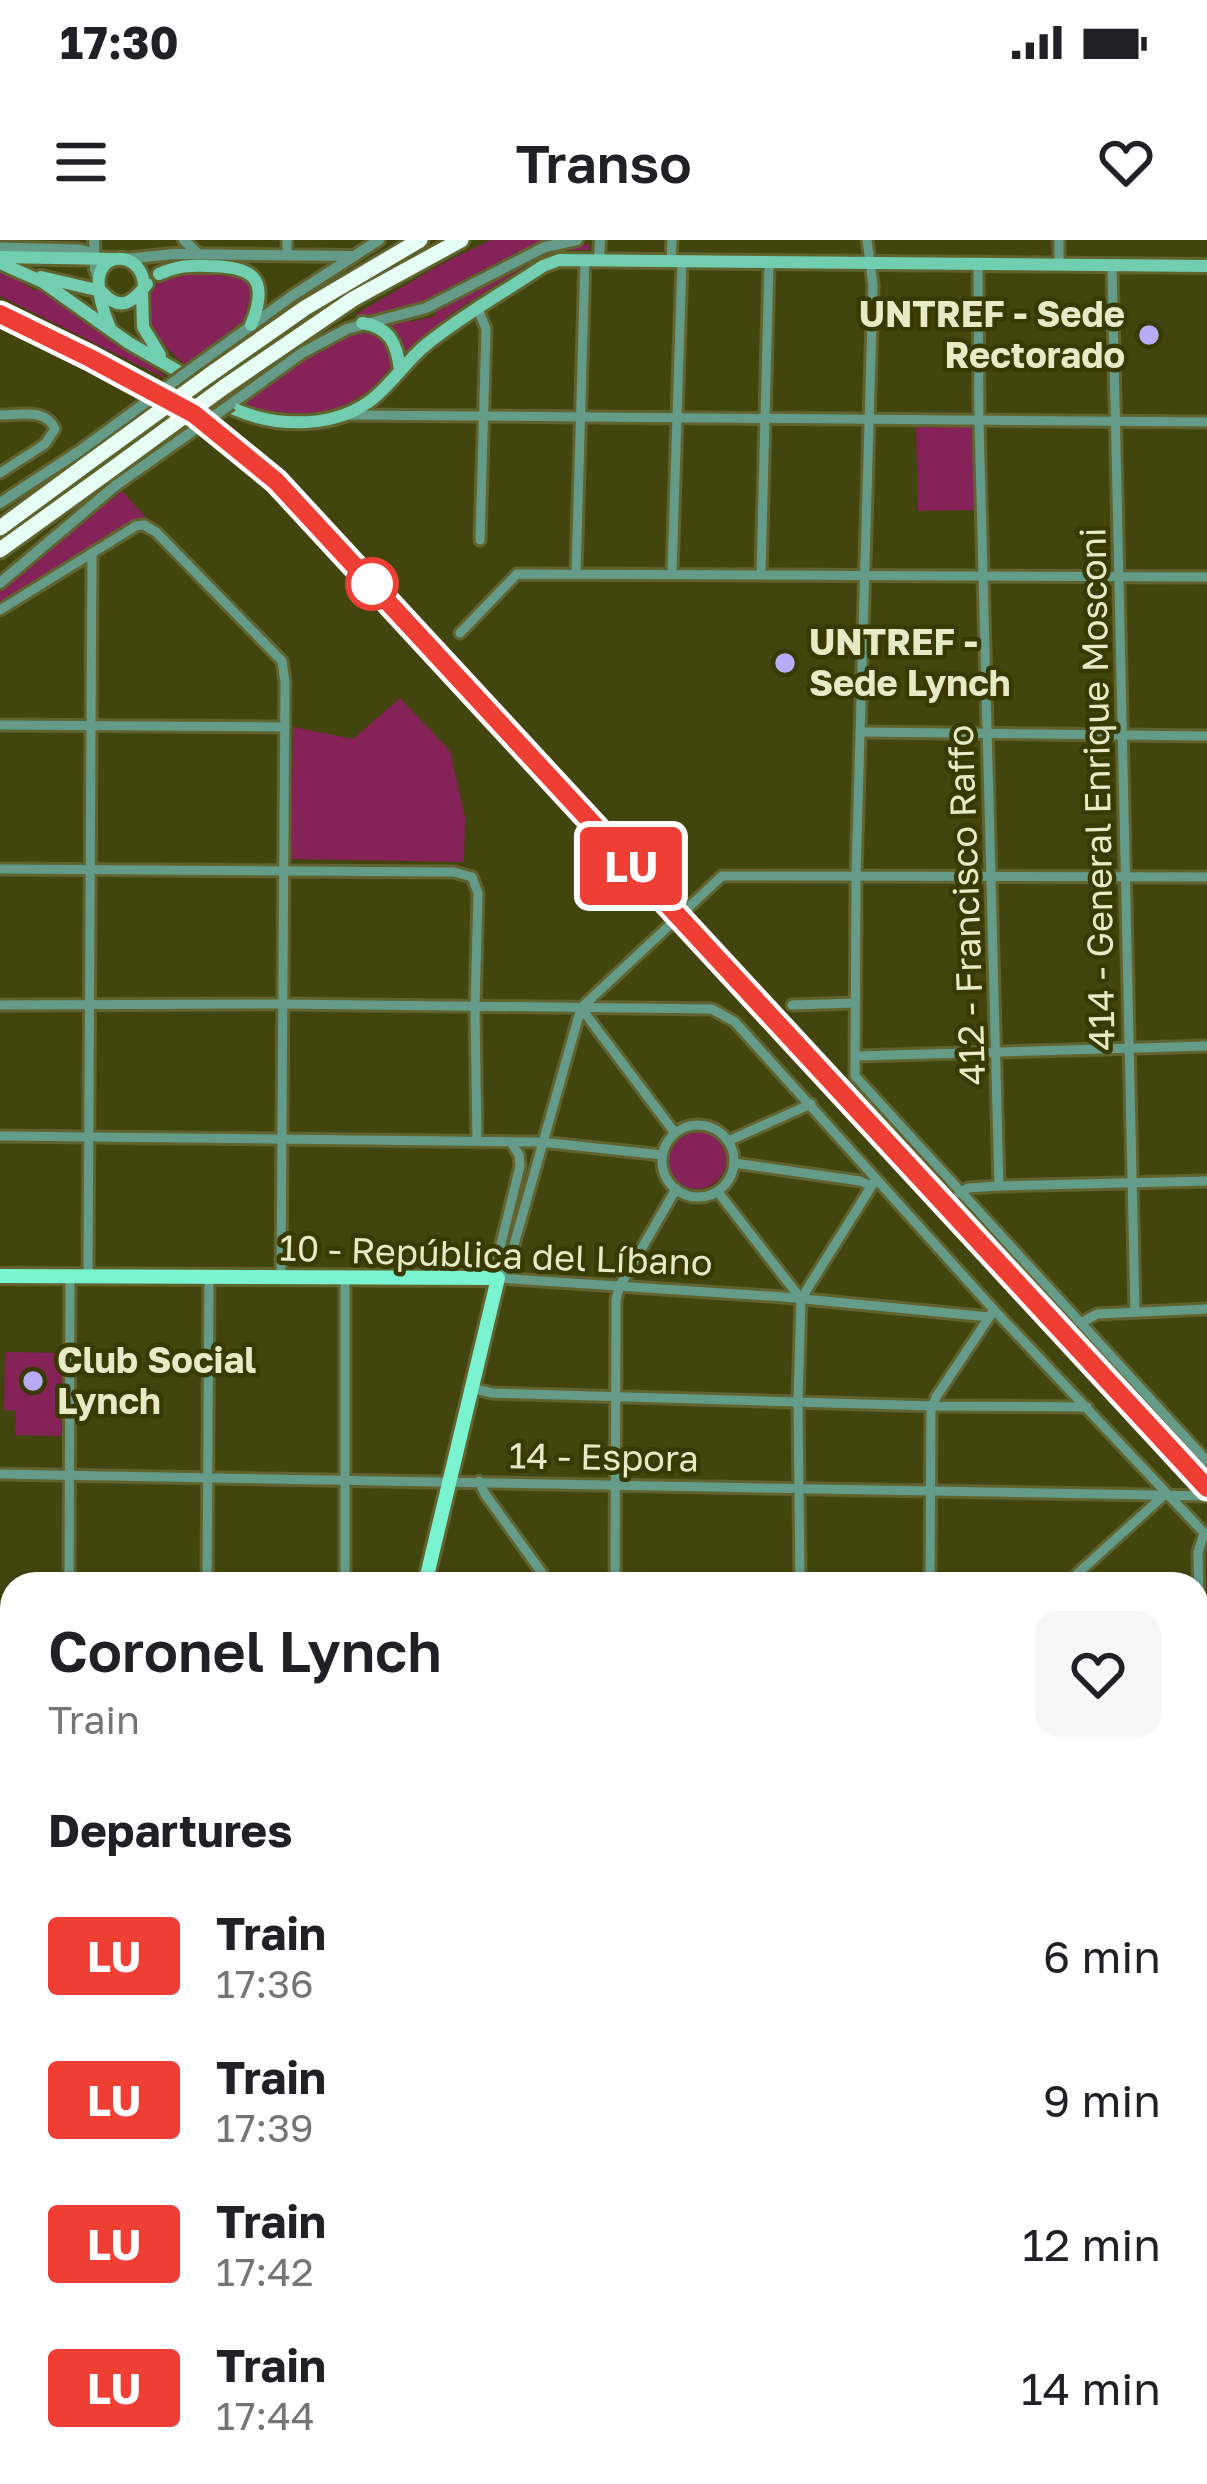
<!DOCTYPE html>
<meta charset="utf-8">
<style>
body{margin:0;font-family:"Golos Text",sans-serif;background:#f6f6f6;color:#202124;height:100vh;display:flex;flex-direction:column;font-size:45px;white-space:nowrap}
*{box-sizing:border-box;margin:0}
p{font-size:39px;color:#757577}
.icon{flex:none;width:66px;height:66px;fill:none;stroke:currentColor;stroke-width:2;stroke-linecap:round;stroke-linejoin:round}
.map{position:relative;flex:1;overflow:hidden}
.sheet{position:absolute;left:0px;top:1332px;width:1209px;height:912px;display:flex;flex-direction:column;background:#fff;border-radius:36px 36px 0 0;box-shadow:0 3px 9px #0004}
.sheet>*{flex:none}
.badge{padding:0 24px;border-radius:9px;font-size:42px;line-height:78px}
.map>.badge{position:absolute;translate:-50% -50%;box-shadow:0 0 0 6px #fff}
h2{padding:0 48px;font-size:45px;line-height:108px}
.round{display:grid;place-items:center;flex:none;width:126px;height:126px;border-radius:24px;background:#f6f6f6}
.overview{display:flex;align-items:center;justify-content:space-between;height:204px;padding:0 48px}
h1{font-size:57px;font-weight:600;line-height:90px}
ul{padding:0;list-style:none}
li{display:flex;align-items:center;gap:36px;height:144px;padding:0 48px}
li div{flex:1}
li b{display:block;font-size:45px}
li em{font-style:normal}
li .badge{min-width:132px;font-weight:700;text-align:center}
.status{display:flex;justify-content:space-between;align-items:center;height:84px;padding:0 60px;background:#fff;direction:ltr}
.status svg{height:33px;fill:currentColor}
header{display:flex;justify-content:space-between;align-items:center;height:156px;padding:0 48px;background:#fff;font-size:54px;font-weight:600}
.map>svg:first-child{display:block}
.green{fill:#852257}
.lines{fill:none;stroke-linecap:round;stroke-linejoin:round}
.minor-casing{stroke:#60632e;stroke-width:15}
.tertiary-casing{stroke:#60632e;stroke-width:16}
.secondary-casing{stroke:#60632e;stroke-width:18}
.primary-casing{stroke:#60632e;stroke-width:20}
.motorway-casing{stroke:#60632e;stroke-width:21}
.minor{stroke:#649b89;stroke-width:9}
.tertiary{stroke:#649b89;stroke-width:10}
.secondary{stroke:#72ceb1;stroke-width:12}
.primary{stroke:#7af4d0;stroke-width:14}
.motorway{stroke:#e6fff5;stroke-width:15}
.rail-casing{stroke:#c9cca5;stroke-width:8}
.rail{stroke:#383a00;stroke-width:3;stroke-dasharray:9;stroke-linecap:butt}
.tertiary-bridge-casing{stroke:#60632e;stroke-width:16;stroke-linecap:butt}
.motorway-bridge-casing{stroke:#60632e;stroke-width:21;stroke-linecap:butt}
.tertiary-bridge{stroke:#649b89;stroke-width:10}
.motorway-bridge{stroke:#e6fff5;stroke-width:15}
.line-casing{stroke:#fff;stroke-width:27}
.line{stroke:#ef3e33;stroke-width:18}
.poi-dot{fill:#b8abf7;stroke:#383a00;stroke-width:4.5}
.stop-dot{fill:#fff;stroke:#ef3e33;stroke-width:6}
.labels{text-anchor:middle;stroke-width:9;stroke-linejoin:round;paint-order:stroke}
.poi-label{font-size:36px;font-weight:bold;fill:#e7eac7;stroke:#383a00;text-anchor:start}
.street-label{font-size:36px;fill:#e7eac7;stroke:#383a00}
</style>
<div class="status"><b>17:30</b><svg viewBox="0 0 49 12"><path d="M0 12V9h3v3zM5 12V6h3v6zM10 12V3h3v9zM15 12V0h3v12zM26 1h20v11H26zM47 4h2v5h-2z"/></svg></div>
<header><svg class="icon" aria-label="menu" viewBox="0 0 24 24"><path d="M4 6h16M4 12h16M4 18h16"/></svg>Transo<svg class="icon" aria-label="heart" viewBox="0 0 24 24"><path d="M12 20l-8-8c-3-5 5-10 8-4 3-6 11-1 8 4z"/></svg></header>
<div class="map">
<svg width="1207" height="2244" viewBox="0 0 1207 2244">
<rect width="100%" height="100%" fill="#42450d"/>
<g class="green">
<polygon points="491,0 550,0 412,67 360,79 356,74 443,23"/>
<polygon points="590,4 589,10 559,10 543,15 452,73 403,115 397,99 386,84 409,79 412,82 435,76 435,69 542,13 559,7"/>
<polygon points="0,30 28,40 26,45 35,51 39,46 42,47 165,136 164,138 0,56"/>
<path d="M179,30L243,33L257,52L247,78L186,125C151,98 121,53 179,30Z"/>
<path d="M365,90L373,91L385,99L392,125C354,179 301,180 242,165C274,131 320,104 365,90Z"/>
<polygon points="974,186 976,270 918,271 916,187"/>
<polygon points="122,251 151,283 142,280 126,284 0,365 0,351 42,312"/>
<polygon points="400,458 450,511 465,577 464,622 291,619 293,487 353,499"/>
<circle cx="697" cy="920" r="29"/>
<polygon points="5,1112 62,1113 61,1196 15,1195 16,1171 4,1170"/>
</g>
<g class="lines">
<defs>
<g id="minor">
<polyline points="287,0 287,15"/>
<polyline points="867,0 873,45 856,635 855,836 1207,1221"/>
<polyline points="0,7 79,9 87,11 94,18"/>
<polyline points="671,21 672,0"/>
<polyline points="978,24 979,181 999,946"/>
<polyline points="1059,24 1059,0"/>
<polyline points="1112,25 1135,1072"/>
<polyline points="478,69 486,89 480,300"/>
<path d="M0,175C20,175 46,168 55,189L45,204L0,233"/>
<polyline points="350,175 1207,182"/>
<polyline points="672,333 682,21"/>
<polyline points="576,334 585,20"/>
<polyline points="761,334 769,22"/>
<polyline points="0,370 136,286 144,285 156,292 282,421 285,442 281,1037"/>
<polyline points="460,393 517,334 1207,337"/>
<polyline points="0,485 285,487"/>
<polyline points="861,492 1207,496"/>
<polyline points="0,629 454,632 472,637 478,653 475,768 477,901"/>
<polyline points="0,765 283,764 712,769 735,782 995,1071 1207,1296"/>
<polyline points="792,765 855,763"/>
<polyline points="581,768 675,893"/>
<polyline points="856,816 1207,806"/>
<circle cx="698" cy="921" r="36"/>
<polyline points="0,896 541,902 662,915"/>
<polyline points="728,901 811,864"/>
<polyline points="734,923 860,941 871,946"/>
<polyline points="718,952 801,1059"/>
<polyline points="959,953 968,948 999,946 1207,941"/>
<polyline points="88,1036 92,314"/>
<polyline points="498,1038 510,1019 581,768 722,636 1207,637"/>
<polyline points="498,1038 784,1057 989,1077"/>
<polyline points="498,1038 498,1016 520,926 519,915 511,902"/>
<polyline points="1081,1083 1097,1074 1207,1069"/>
<polyline points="471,1148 492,1153 933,1166 1087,1167"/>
<polyline points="0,1234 1207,1256"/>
<polyline points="479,1241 485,1254 550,1344"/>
<polyline points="615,1339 943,1344"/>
<polyline points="69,1344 70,1036"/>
<polyline points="207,1344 209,1036"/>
<polyline points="345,1344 345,1037"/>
<polyline points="615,1344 616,1059 620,1046 676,949"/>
<polyline points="800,1344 798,1160 801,1059 876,939"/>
<polyline points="930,1344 931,1171 936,1157 992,1073"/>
<polyline points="1066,1344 1162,1257"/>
<polyline points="1200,1416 1198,1312 1204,1294"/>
<polyline points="0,1427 12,1427"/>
<polyline points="1197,1515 1198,1473"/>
<polyline points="1197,1646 1197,1686"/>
<polyline points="1197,1796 1207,1796"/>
<polyline points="0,1962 12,1962"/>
<polyline points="1197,1974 1207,1973"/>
<polyline points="1197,2040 1207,2051"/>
<polyline points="0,2074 12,2153"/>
<polyline points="1197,2156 1207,2157"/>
<polyline points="23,2232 25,2244"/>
<polyline points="160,2232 162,2244"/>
<polyline points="609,2232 609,2244"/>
<polyline points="251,2244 336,2232"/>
<polyline points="791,2244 791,2232"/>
<polyline points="923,2244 923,2232"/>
<polyline points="1056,2244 1057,2232"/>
<polyline points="1189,2244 1189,2232"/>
</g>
<g id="tertiary">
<polyline points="94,0 95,29 99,40"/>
<polyline points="184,0 198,14"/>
<polyline points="125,19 174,14 353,16"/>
<polyline points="599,20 600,0"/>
<polyline points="194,127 292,56 379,0"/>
<polyline points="231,164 302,113 347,89 426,68 545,7 577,0"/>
<polyline points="0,263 81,210"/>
<polyline points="0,343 115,246"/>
<polyline points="0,1624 12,1624"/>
<polyline points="1197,1629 1207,1629"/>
</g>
<g id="secondary">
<polyline points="0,17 113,19"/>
<polyline points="0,23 43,42 129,103 178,131"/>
<path d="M159,34C176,26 190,25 208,26C254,26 270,39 251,85"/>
<polyline points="41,37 101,51"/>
<polyline points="142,52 143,87 160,115"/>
<path d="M103,53C121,73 134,61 147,44"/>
<path d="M362,83C390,87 397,104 400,130"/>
<path d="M110,88C104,74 97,52 99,37C105,8 144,15 144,47"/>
<path d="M234,169C278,188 337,189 375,157C394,141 408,119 427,104C463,75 504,52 543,26L559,20L1207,26"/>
</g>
<g id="primary">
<polyline points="0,1036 498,1038 425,1344"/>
<polyline points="376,2232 377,2244"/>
</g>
<g id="motorway">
<polyline points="208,136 305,68 420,0"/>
<polyline points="224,147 353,59 461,0"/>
<polyline points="0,288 91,221"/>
<polyline points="0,310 104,235"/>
</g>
</defs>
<use href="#minor" class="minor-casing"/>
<use href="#tertiary" class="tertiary-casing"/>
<use href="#secondary" class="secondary-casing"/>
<use href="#primary" class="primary-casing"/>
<use href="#motorway" class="motorway-casing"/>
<use href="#minor" class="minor"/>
<use href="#tertiary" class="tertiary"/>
<use href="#secondary" class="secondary"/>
<use href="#primary" class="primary"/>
<use href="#motorway" class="motorway"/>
<defs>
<polyline id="rail" points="0,74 90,118 194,174 276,241 1207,1248"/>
</defs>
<use href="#rail" class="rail-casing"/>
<use href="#rail" class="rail"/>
<defs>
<g id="tertiary-bridge">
<polyline points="81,210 194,127"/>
<polyline points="115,246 231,164"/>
</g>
<g id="motorway-bridge">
<polyline points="91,221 208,136"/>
<polyline points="104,235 224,147"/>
</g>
</defs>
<use href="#tertiary-bridge" class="tertiary-bridge-casing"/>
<use href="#motorway-bridge" class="motorway-bridge-casing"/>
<use href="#tertiary-bridge" class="tertiary-bridge"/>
<use href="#motorway-bridge" class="motorway-bridge"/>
</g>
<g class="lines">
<defs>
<polyline id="line" points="0,74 90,118 194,174 276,241 1207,1248"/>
</defs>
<use href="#line" class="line-casing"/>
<use href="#line" class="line"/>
</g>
<g class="poi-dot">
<circle cx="1149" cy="95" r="12"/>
<circle cx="785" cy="423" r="12"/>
<circle cx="33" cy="1141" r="12"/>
</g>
<circle class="stop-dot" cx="372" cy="344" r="24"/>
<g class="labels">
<g class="poi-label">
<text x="1125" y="87" text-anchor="end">UNTREF - Sede<tspan x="1125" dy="41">Rectorado</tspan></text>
<text x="809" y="415">UNTREF -<tspan x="809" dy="41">Sede Lynch</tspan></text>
<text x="57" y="1133">Club Social<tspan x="57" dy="41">Lynch</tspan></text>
</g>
<g class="street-label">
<text transform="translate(1097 549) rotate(-91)" y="13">414 - General Enrique Mosconi</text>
<text transform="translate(966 665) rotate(-92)" y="13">412 - Francisco Raffo</text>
<text transform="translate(496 1015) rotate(2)" y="13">10 - República del Líbano</text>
<text transform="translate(604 1217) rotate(1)" y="13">14 - Espora</text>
</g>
</g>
</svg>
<b class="badge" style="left:631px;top:626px;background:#ef3e33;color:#fff">LU</b>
<section class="sheet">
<div class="overview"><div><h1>Coronel Lynch</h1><p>Train</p></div><a class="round"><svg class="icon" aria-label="heart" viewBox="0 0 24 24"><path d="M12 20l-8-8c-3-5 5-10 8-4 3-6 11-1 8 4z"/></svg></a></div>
<h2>Departures</h2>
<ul>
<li><span class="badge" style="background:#ef3e33;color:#fff">LU</span><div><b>Train</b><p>17:36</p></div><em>6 min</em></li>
<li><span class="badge" style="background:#ef3e33;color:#fff">LU</span><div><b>Train</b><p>17:39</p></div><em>9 min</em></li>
<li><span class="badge" style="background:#ef3e33;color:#fff">LU</span><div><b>Train</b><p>17:42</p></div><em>12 min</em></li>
<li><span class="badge" style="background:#ef3e33;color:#fff">LU</span><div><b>Train</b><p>17:44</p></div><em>14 min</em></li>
</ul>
</section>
</div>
